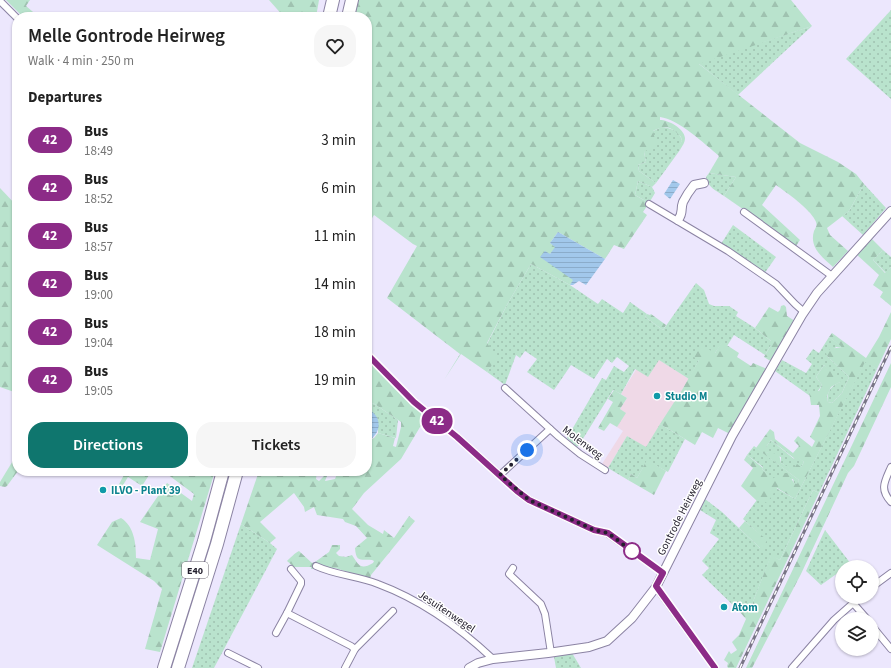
<!DOCTYPE html>
<meta charset="utf-8">
<style>
body{margin:0;font-family:"Source Sans 3",sans-serif;background:#f6f6f6;color:#222;height:100vh;display:flex;flex-direction:column;font-size:15px;white-space:nowrap}
*{box-sizing:border-box;margin:0}
p{font-size:13px;color:#767676}
.icon{flex:none;width:22px;height:22px;fill:none;stroke:currentColor;stroke-width:2;stroke-linecap:round;stroke-linejoin:round}
.map{position:relative;flex:1;overflow:hidden}
.sheet{position:absolute;left:12px;top:12px;width:360px;height:464px;display:flex;flex-direction:column;background:#fff;border-radius:16px;box-shadow:0 1px 3px #0004}
.sheet>*{flex:none}
.badge{padding:0 8px;border-radius:13px;font-size:14px;line-height:26px}
.controls{position:absolute;left:835px;top:560px;display:grid;gap:8px}
.controls a{display:grid;place-items:center;width:44px;height:44px;border-radius:50%;background:#fff;box-shadow:0 1px 3px #0004;font-size:20px}
.you{position:absolute;width:20px;height:20px;margin:-10px;border:3px solid #fff;border-radius:50%;background:#1a73e8;box-shadow:0 0 0 6px #1a73e833}
.map>.badge{position:absolute;translate:-50% -50%;box-shadow:0 0 0 2px #fff}
h2{padding:0 16px;font-size:15px;line-height:36px}
.round{display:grid;place-items:center;flex:none;width:42px;height:42px;border-radius:16px;background:#f6f6f6}
.summary{display:flex;align-items:center;justify-content:space-between;height:68px;padding:0 16px}
h1{font-size:19px;font-weight:600;line-height:30px}
.button{display:flex;gap:8px;margin-top:auto;padding:8px 16px}
.button a{flex:1;height:46px;border-radius:16px;background:#0f766e;color:#fff;font-size:16px;font-weight:600;line-height:46px;text-align:center}
.button a+a{background:#f6f6f6;color:#222}
ul{padding:0;list-style:none}
li{display:flex;align-items:center;gap:12px;height:48px;padding:0 16px}
li div{flex:1}
li b{display:block;font-size:15px}
li em{font-style:normal}
li .badge{min-width:44px;font-weight:700;text-align:center}
.map>svg:first-child{display:block}
.commercial{fill:#efd9e7}
.green{fill:url(#green-dots)}
.forest{fill:url(#forest-firs);fill-rule:evenodd}
.water{fill:url(#water-rules)}
.lines{fill:none;stroke-linecap:round;stroke-linejoin:round}
.minor-casing{stroke:#8b83a3;stroke-width:8}
.tertiary-casing{stroke:#8b83a3;stroke-width:10}
.motorway-casing{stroke:#8b83a3;stroke-width:14}
.minor{stroke:#fff;stroke-width:6}
.tertiary{stroke:#fff;stroke-width:8}
.motorway{stroke:#fff;stroke-width:12}
.rail-casing{stroke:#797586;stroke-width:3}
.rail{stroke:#fff;stroke-width:1.5;stroke-dasharray:4.5;stroke-linecap:butt}
.line-casing{stroke:#fff;stroke-width:9}
.line{stroke:#8c2b87;stroke-width:6}
.walk{stroke:#24202e;stroke-width:4;stroke-dasharray:0 7.2}
.culture-dot{fill:#0f9aa8;stroke:#fff;stroke-width:1.5}
.stop-dot{fill:#fff;stroke:#8c2b87;stroke-width:2}
.labels{text-anchor:middle;stroke-width:3;stroke-linejoin:round;paint-order:stroke}
.shield{fill:#fff;stroke:#66636d;stroke-width:1}
.shield-label{font-size:10px;font-weight:bold;fill:#24202e}
.culture-label{font-size:11px;font-weight:bold;fill:#0d838f;stroke:#fff;text-anchor:start}
.street-label{font-size:11px;fill:#24202e;stroke:#fff}
</style>
<div class="map">
<svg width="891" height="668" viewBox="0 0 891 668">
<defs>
<pattern id="green-dots" width="8" height="8" patternUnits="userSpaceOnUse"><rect width="8" height="8" fill="#b9e3cd"/><path d="M2 2h.1M6 6h.1" fill="none" stroke="#9fc2b0" stroke-width="1.8" stroke-linecap="round"/></pattern>
<pattern id="forest-firs" width="22" height="20" patternUnits="userSpaceOnUse"><rect width="22" height="20" fill="#b9e3cd"/><path d="M5 1l3.5 6h-7zM16 11l3.5 6h-7z" fill="#9fc2b0"/></pattern>
<pattern id="water-rules" width="6" height="5" patternUnits="userSpaceOnUse"><rect width="6" height="5" fill="#a2c8eb"/><path d="M0 2.5h6" fill="none" stroke="#8bacca"/></pattern>
</defs>
<rect width="100%" height="100%" fill="#ece7fd"/>
<polygon class="commercial" points="647,352 689,379 646,448 627,436 608,468 602,464 623,431 617,427 625,413 620,409 627,398 621,394"/>
<g class="green">
<polygon points="891,10 891,99 846,59"/>
<polygon points="812,26 738,95 698,63"/>
<path d="M662,127C671,128 680,131 682,141L678,148L680,150L656,183L639,171L638,165L646,162L644,152L653,131Z"/>
<path d="M709,173L736,177L724,196C717,191 707,187 706,177Z"/>
<polygon points="638,181 652,187 655,193 649,203 635,195"/>
<polygon points="864,184 886,208 863,235 842,216 849,211"/>
<polygon points="733,225 776,257 764,274 721,244"/>
<polygon points="883,250 891,257 891,267 886,273 873,260"/>
<polygon points="531,264 570,285 598,304 602,299 623,313 630,302 647,314 645,317 663,330 696,283 704,290 709,304 714,306 729,306 738,312 736,316 755,328 771,341 771,345 765,355 734,335 727,346 722,343 715,353 699,360 689,379 659,360 648,377 635,369 621,394 613,390 581,442 577,447 567,438 602,378 606,380 614,366 624,372 629,366 617,357 612,363 607,359 594,379 571,365 554,390 527,372 537,359 525,351 520,358 516,355 505,385 487,372 496,358 487,344 508,303"/>
<path d="M829,337L843,347H836L827,356L849,377L842,393L832,403L828,402C826,392 831,386 840,382L824,365L816,377L822,385L818,391H809L810,396L775,371L782,360L806,373L812,364L806,359L813,349L819,353Z"/>
<polygon points="865,361 877,369 819,493 813,490 780,560 771,556 751,607 745,603 739,611 702,575 709,568 702,561 719,539 710,533 716,520 700,510 705,499 722,512 760,548 766,540 743,519 759,497 776,488 795,499"/>
<polygon points="373,403 398,420 396,438 378,433 378,422 367,409 367,405"/>
<polygon points="660,424 685,439 668,472 647,461 637,478 631,474 628,480 608,468 627,436 646,447"/>
<polygon points="771,440 794,459 797,456 804,462 801,467 793,471 781,463 781,457 766,452 766,447"/>
<polygon points="754,446 799,480 797,485 794,483 793,479 772,480 762,469 763,467 747,455"/>
<polygon points="241,524 270,543 277,549 214,668 192,668"/>
<polygon points="825,530 851,564 846,567 842,567 842,570 821,585 806,571"/>
<polygon points="572,653 581,668 556,668 554,657"/>
</g>
<g class="forest">
<polygon points="6,0 30,0 26,6 39,17 23,17"/>
<polygon points="269,0 319,0 316,17 284,17"/>
<path d="M355,0H791L812,26L699,64L800,143L838,162L856,174L864,184L849,211L827,228L830,235L848,251L833,267C822,257 809,247 814,231C816,227 818,225 815,220C810,209 786,192 776,185L762,205L800,240L796,246L724,196L736,177L709,173L719,156C705,144 678,119 660,117V120C668,120 684,128 685,138C685,143 682,146 680,150L677,148L682,141L681,137C670,126 666,125 653,131L656,144L644,152L646,162L638,165L639,171L656,183L652,187L638,181L635,195L649,203L643,212L647,215L624,249L614,245L605,259L558,232L550,243L556,247L550,254L574,280L570,285L531,264L508,303L487,343L497,358L487,372L461,354L444,380L460,354L387,298L417,246L413,244L374,215L367,226V17H351Z"/>
<polygon points="0,188 17,206 17,393 0,387"/>
<polygon points="871,238 883,250 873,260 885,273 891,267 891,306 880,297 883,292 873,285 879,275 856,254"/>
<polygon points="784,305 786,307 787,316 795,321 772,362 764,357 771,345 771,341 755,328 769,307 778,312 780,310 781,306"/>
<path d="M891,312V339L877,369L865,362L795,499L777,488L767,503L759,498L757,501L741,486L753,468L744,460L747,455L763,468L762,469L772,479L782,473H788L794,483L797,484L799,480L756,448L770,429L774,432L775,439L793,453L799,446L794,441L798,436L812,447L815,441L810,437L820,416L819,405H811L809,391H819L822,385L816,377L824,365L842,379L840,382L831,387L827,396L828,402L832,403L842,393L849,377L827,356L826,353L830,349L842,347L829,337L832,333L866,358L879,337ZM771,440L795,459L797,457L804,462L801,467L797,464L793,470L781,463L779,454L766,452V447Z"/>
<polygon points="647,314 650,315 651,314 666,325 663,330 645,317"/>
<polygon points="722,342 739,353 737,357 751,366 753,363 767,369 730,434 718,428 713,438 702,432 695,445 660,424 682,390 699,360 694,357 701,345 715,353"/>
<path d="M367,359L411,405L426,417L401,459L364,493L352,509L368,525L383,534L384,530L394,538L409,516L415,521L371,575L370,579L335,568L311,569V567H294L287,561C289,559 296,552 299,551L312,563L315,562L329,552L332,545H340V549L336,553L339,556L346,557L352,555C359,566 361,570 373,563L374,561L372,560C361,559 356,563 355,548L367,538L356,526L345,522L343,519L317,515L314,507L305,512L304,507L294,493L260,522L276,538L270,543L241,524L259,471H317L316,479L319,481L324,476L326,471H329L325,481L335,479L338,471H367V441L374,438L378,433L395,438L393,446L396,447L401,427V422L373,403L367,405Z"/>
<polygon points="891,363 891,387 854,466 848,473 801,574 752,668 746,668"/>
<polygon points="614,390 627,398 620,409 626,413 617,427 610,423 604,431 598,428 613,402 608,399"/>
<polygon points="17,454 18,471 7,486 5,487 0,486 0,482"/>
<polygon points="647,460 666,471 654,495 628,480 631,474 637,478"/>
<polygon points="126,471 138,471 141,473 143,471 155,471 153,474 151,472 142,486 128,477 120,490 117,488"/>
<path d="M163,471H215L160,652L145,649L162,589L154,581L97,545L112,522L121,518C134,526 136,543 136,558L150,560L158,529L140,522L167,483L192,501L194,494Z"/>
<polygon points="813,490 819,493 736,668 728,668 727,666 728,663 724,660 729,651 731,654 737,650 732,642 739,635 746,619 739,611 745,603 751,607 771,555 780,560"/>
<polygon points="745,521 767,540 763,548 760,548 739,528"/>
</g>
<g class="water">
<polygon points="673,180 680,184 670,199 664,194"/>
<polygon points="558,232 605,259 586,285 579,281 573,285 570,285 573,280 540,257 545,251 550,254 555,247 550,243"/>
<path d="M367,409C383,415 382,435 367,441Z"/>
</g>
<g class="lines">
<defs>
<g id="minor">
<polyline points="0,1 17,18"/>
<polyline points="649,204 728,251 776,284 795,304 804,312"/>
<polyline points="744,212 832,276"/>
<polyline points="367,354 414,402 457,437 517,491 529,500 594,530 607,533 663,573"/>
<polyline points="505,388 559,437 580,454 605,470"/>
<path d="M891,467C885,481 879,489 891,502"/>
<polyline points="500,475 550,429"/>
<path d="M316,566C335,575 358,576 378,584C421,600 459,627 493,659"/>
<polyline points="513,568 509,574 541,604 545,614 551,653"/>
<polyline points="291,569 301,581 301,584 287,613 351,646 355,649"/>
<polyline points="656,587 715,668"/>
<polyline points="872,587 891,573"/>
<polyline points="853,603 867,619"/>
<polyline points="872,626 891,649"/>
<polyline points="276,633 287,613"/>
<polyline points="228,653 258,668"/>
<polyline points="345,668 355,649 393,611"/>
<polyline points="792,668 834,620 860,597"/>
</g>
<g id="tertiary">
<path d="M678,220C684,212 680,210 683,202C686,196 690,190 694,185L704,183"/>
<polyline points="469,668 478,663 493,659 548,653 589,647 607,641 632,618 656,587 732,436 802,315 817,293 891,211"/>
</g>
<g id="motorway">
<polyline points="329,17 333,0"/>
<polyline points="348,17 352,0"/>
<polyline points="164,668 204,541 223,471"/>
<polyline points="178,668 217,544 237,471"/>
</g>
</defs>
<use href="#minor" class="minor-casing"/>
<use href="#tertiary" class="tertiary-casing"/>
<use href="#motorway" class="motorway-casing"/>
<use href="#minor" class="minor"/>
<use href="#tertiary" class="tertiary"/>
<use href="#motorway" class="motorway"/>
<defs>
<polyline id="rail" points="740,668 891,347"/>
</defs>
<use href="#rail" class="rail-casing"/>
<use href="#rail" class="rail"/>
</g>
<g class="lines">
<defs>
<polyline id="line" points="367,354 414,402 457,437 517,491 529,500 594,530 608,533 663,573 656,586 715,668"/>
</defs>
<use href="#line" class="line-casing"/>
<use href="#line" class="line"/>
<polyline class="walk" points="527,450 500,475 529,500 594,530 608,533 636,554 632,551"/>
</g>
<g class="culture-dot">
<circle cx="657" cy="396" r="4"/>
<circle cx="103" cy="490" r="4"/>
<circle cx="724" cy="607" r="4"/>
</g>
<circle class="stop-dot" cx="632" cy="551" r="8"/>
<g class="labels">
<rect class="shield" x="182" y="562" width="26" height="16" rx="3"/>
<g class="shield-label">
<text x="195" y="574">E40</text>
</g>
<g class="culture-label">
<text x="665" y="400">Studio M</text>
<text x="111" y="494">ILVO - Plant 39</text>
<text x="732" y="611">Atom</text>
</g>
<g class="street-label">
<text transform="translate(583 442) rotate(37)" y="4">Molenweg</text>
<text transform="translate(679 517) rotate(-63)" y="4">Gontrode Heirweg</text>
<text transform="translate(447 611) rotate(34)" y="4">Jesuitenwegel</text>
</g>
</g>
</svg>
<div class="controls">
<a><svg class="icon" aria-label="locate" viewBox="0 0 24 24"><circle cx="12" cy="12" r="6"/><path d="M12 2v4M12 18v4M2 12h4M18 12h4"/></svg></a>
<a><svg class="icon" aria-label="layers" viewBox="0 0 24 24"><path d="M12 4l9 5-9 5-9-5zM3 14l9 5 9-5"/></svg></a>
</div>
<div class="you" style="left:527px;top:450px"></div>
<b class="badge" style="left:437px;top:421px;background:#8c2b87;color:#fff">42</b>
<section class="sheet">
<div class="summary"><div><h1>Melle Gontrode Heirweg</h1><p>Walk · 4 min · 250 m</p></div><a class="round"><svg class="icon" aria-label="heart" viewBox="0 0 24 24"><path d="M12 20l-8-8c-3-5 5-10 8-4 3-6 11-1 8 4z"/></svg></a></div>
<h2>Departures</h2>
<ul>
<li><span class="badge" style="background:#8c2b87;color:#fff">42</span><div><b>Bus</b><p>18:49</p></div><em>3 min</em></li>
<li><span class="badge" style="background:#8c2b87;color:#fff">42</span><div><b>Bus</b><p>18:52</p></div><em>6 min</em></li>
<li><span class="badge" style="background:#8c2b87;color:#fff">42</span><div><b>Bus</b><p>18:57</p></div><em>11 min</em></li>
<li><span class="badge" style="background:#8c2b87;color:#fff">42</span><div><b>Bus</b><p>19:00</p></div><em>14 min</em></li>
<li><span class="badge" style="background:#8c2b87;color:#fff">42</span><div><b>Bus</b><p>19:04</p></div><em>18 min</em></li>
<li><span class="badge" style="background:#8c2b87;color:#fff">42</span><div><b>Bus</b><p>19:05</p></div><em>19 min</em></li>
</ul>
<div class="button"><a>Directions</a><a>Tickets</a></div>
</section>
</div>
